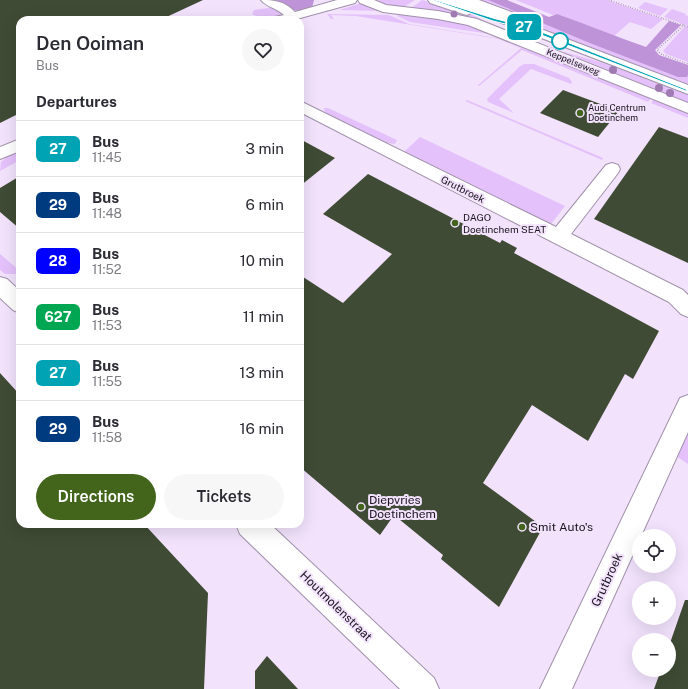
<!DOCTYPE html>
<meta charset="utf-8">
<style>
body{margin:0;font-family:"Public Sans",sans-serif;background:#f7f7f7;color:#2b2b33;height:100vh;display:flex;flex-direction:column;font-size:15px;white-space:nowrap}
*{box-sizing:border-box;margin:0}
p{font-size:13px;color:#7c7c81}
.icon{flex:none;width:22px;height:22px;fill:none;stroke:currentColor;stroke-width:2;stroke-linecap:round;stroke-linejoin:round}
.map{position:relative;flex:1;overflow:hidden}
.details{position:absolute;left:16px;top:16px;width:288px;height:512px;display:flex;flex-direction:column;background:#fff;border-radius:12px;box-shadow:0 4px 16px #0002}
.details>*{flex:none}
.badge{padding:0 8px;border-radius:6px;font-size:14px;line-height:26px}
.buttons{position:absolute;left:632px;top:529px;display:grid;gap:8px}
.buttons a{display:grid;place-items:center;width:44px;height:44px;border-radius:50%;background:#fff;box-shadow:0 4px 16px #0002;font-size:20px}
.map>.badge{position:absolute;translate:-50% -50%;box-shadow:0 0 0 2px #fff}
h2{padding:0 20px;font-size:15px;line-height:36px}
.round{display:grid;place-items:center;flex:none;width:42px;height:42px;border-radius:21px;background:#f7f7f7}
.headline{display:flex;align-items:center;justify-content:space-between;height:68px;padding:0 20px}
h1{font-size:19px;font-weight:600;line-height:30px}
.button{display:flex;gap:8px;margin-top:auto;padding:8px 20px}
.button a{flex:1;height:46px;border-radius:24px;background:#42641b;color:#fff;font-size:16px;font-weight:600;line-height:46px;text-align:center}
.button a+a{background:#f7f7f7;color:#2b2b33}
ul{padding:0;list-style:none}
li{display:flex;align-items:center;gap:12px;height:56px;padding:0 20px;border-top:1px solid #e1e1e2}
li div{flex:1}
li b{display:block;font-size:15px}
li em{font-style:normal}
li .badge{min-width:44px;font-weight:700;text-align:center}
.map>svg:first-child{display:block}
.green{fill:#e4c1fa}
.forest{fill:#be93d8}
.building{fill:#3f4b34}
.lines{fill:none;stroke-linecap:round;stroke-linejoin:round}
.minor-casing{stroke:#a091aa;stroke-width:2}
.major-casing{stroke:#a091aa;stroke-width:2}
.path{stroke:#7c7283;stroke-width:1.5;stroke-dasharray:0.5 2;stroke-linecap:butt}
.minor{fill:#fff;fill-rule:evenodd}
.major{fill:#fff;fill-rule:evenodd}
.tree{fill:#9f7bb2}
.line{fill:#00a3b4;stroke:#fff}
.stop-dot{fill:#fff;stroke:#00a3b4;stroke-width:2}
.poi-dot{fill:#42641b;stroke:#f2e2fc;stroke-width:1.5}
.labels{text-anchor:middle;stroke-width:4;stroke-linejoin:round;paint-order:stroke}
.far-street-label{font-size:9px;fill:#19141d;stroke:#f2e2fc}
.far-poi-label{font-size:9px;fill:#19141d;stroke:#f2e2fc;text-anchor:start}
.street-label{font-size:10px;fill:#19141d;stroke:#f2e2fc}
.poi-label{font-size:10px;fill:#19141d;stroke:#f2e2fc;text-anchor:start}
.near-poi-label{font-size:12px;fill:#19141d;stroke:#f2e2fc;text-anchor:start}
.near-street-label{font-size:12px;fill:#19141d;stroke:#f2e2fc}
</style>
<div class="map">
<svg width="688" height="689" viewBox="0 0 688 689">
<rect width="100%" height="100%" fill="#f2e2fc"/>
<g class="green">
<polygon points="376,0 415,0 402,8 393,8"/>
<polygon points="422,0 429,2 431,1 471,14 498,28 410,9"/>
<polygon points="476,0 488,0 587,42 678,76 686,77 688,75 688,86 577,43"/>
<polygon points="516,0 607,0 663,19 651,29 630,22 614,36 593,27 557,14 553,15"/>
<polygon points="645,2 668,9 660,16 638,8"/>
<polygon points="362,3 383,11 339,10"/>
<path d="M276,7L284,15C273,19 263,20 252,14L254,10Z"/>
<polygon points="672,9 686,14 685,15 688,16 688,26 664,17"/>
<polygon points="327,14 389,15 409,24 503,39 540,54 548,54 652,97 648,102 522,50 479,86 477,86 521,48 499,39 356,16 331,15 334,19 331,19"/>
<polygon points="400,14 453,19 503,36 410,22 397,16"/>
<polygon points="685,26 688,27 688,62 666,54 663,51"/>
<polygon points="564,52 604,63 688,95 688,105 562,55"/>
<polygon points="524,64 534,64 569,78 572,82 571,84 531,69 499,99 514,113 488,102 487,99 519,67"/>
<polygon points="655,98 688,111 688,118 651,103"/>
<polygon points="467,100 603,158 602,160 465,101"/>
<polygon points="324,108 328,108 397,140 395,144 386,143 325,113"/>
<polygon points="420,137 565,206 551,224 404,152"/>
<polygon points="20,151 20,160 0,171 1,162 7,157"/>
<polygon points="0,254 20,271 16,274 5,274 0,270"/>
<polygon points="688,428 688,464 676,456"/>
</g>
<g class="forest">
<path d="M276,0H314L312,8C292,14 294,9 276,0Z"/>
<path d="M488,0H507L549,17L557,14C587,24 616,37 646,47L669,21L681,25L655,50L659,55L688,65V75L687,77H678L587,42Z"/>
</g>
<g class="building">
<polygon points="0,0 203,0 160,20 20,20 20,113 0,123"/>
<polygon points="563,90 619,111 598,137 540,113"/>
<polygon points="659,127 688,138 688,263 594,219"/>
<polygon points="300,139 335,158 300,186"/>
<polygon points="368,174 500,243 502,240 517,248 514,253 659,331 633,379 625,374 588,441 532,405 483,483 543,527 499,607 441,559 443,555 394,515 380,535 300,467 300,275 343,303 392,254 323,214"/>
<polygon points="20,176 20,229 0,212 0,188"/>
<polygon points="0,373 20,395 20,524 144,524 208,593 204,689 0,689"/>
<polygon points="685,600 688,600 688,689 654,689 661,670 669,670 669,646"/>
<polygon points="267,656 298,689 255,689 255,671"/>
</g>
<g class="lines">
<defs>
<g id="minor">
<path d="M261,0C275,0 284,1 295,12L337,0H357L355,3L293,20H273L275,17L284,15C277,8 266,7 261,0Z"/>
<polygon points="358,0 374,0 386,5 438,11 477,19 688,103 688,113 468,25 438,19 383,12 360,3"/>
<polygon points="462,0 479,0 514,13 534,28 533,31 523,31 506,19 464,3"/>
<polygon points="300,101 556,227 606,165 612,163 618,165 620,169 618,173 571,234 683,290 688,295 688,317 681,314 669,302 300,112"/>
<polygon points="20,139 20,151 0,159 0,147"/>
<polygon points="0,277 7,279 20,291 20,313 13,310 0,298"/>
<polygon points="688,395 688,432 641,536 639,536 639,541 572,689 540,689 680,398"/>
<polygon points="236,524 270,524 434,678 439,689 400,689 240,534"/>
</g>
<polygon id="major" points="428,0 465,0 688,85 688,94 473,12 467,15 463,14 430,3"/>
</defs>
<use href="#minor" class="minor-casing"/>
<use href="#major" class="major-casing"/>
<g class="path">
<polyline points="609,0 688,27"/>
<polyline points="684,25 657,50 661,54 688,64"/>
</g>
<use href="#minor" class="minor"/>
<use href="#major" class="major"/>
</g>
<g class="tree">
<circle cx="454" cy="14" r="3.5"/>
<circle cx="613" cy="70" r="4"/>
<circle cx="659" cy="88" r="4"/>
<circle cx="670" cy="93" r="4"/>
</g>
<polygon class="line" points="432,0 435,0 496,19 529,27 688,90 686,91 526,29 493,21"/>
<circle class="stop-dot" cx="560" cy="41" r="8"/>
<g class="poi-dot">
<circle cx="580" cy="113" r="4"/>
<circle cx="455" cy="223" r="4"/>
<circle cx="361" cy="507" r="4"/>
<circle cx="522" cy="527" r="4"/>
</g>
<g class="labels">
<g class="far-street-label">
<text transform="translate(573 62) rotate(22)" y="3">Keppelseweg</text>
</g>
<g class="far-poi-label">
<text x="588" y="111">Audi Centrum<tspan x="588" dy="10">Doetinchem</tspan></text>
</g>
<g class="street-label">
<text transform="translate(463 189) rotate(27)" y="4">Grutbroek</text>
</g>
<g class="poi-label">
<text x="463" y="221">DAGO<tspan x="463" dy="12">Doetinchem SEAT</tspan></text>
</g>
<g class="near-poi-label">
<text x="369" y="504">Diepvries<tspan x="369" dy="14">Doetinchem</tspan></text>
<text x="530" y="531">Smit Auto's</text>
</g>
<g class="near-street-label">
<text transform="translate(607 580) rotate(-65)" y="4">Grutbroek</text>
<text transform="translate(336 606) rotate(44)" y="4">Houtmolenstraat</text>
</g>
</g>
</svg>
<div class="buttons">
<a><svg class="icon" aria-label="locate" viewBox="0 0 24 24"><circle cx="12" cy="12" r="6"/><path d="M12 2v4M12 18v4M2 12h4M18 12h4"/></svg></a>
<a>+</a>
<a>−</a>
</div>
<b class="badge" style="left:524px;top:27px;background:#00a3b4;color:#fff">27</b>
<section class="details">
<div class="headline"><div><h1>Den Ooiman</h1><p>Bus</p></div><a class="round"><svg class="icon" aria-label="heart" viewBox="0 0 24 24"><path d="M12 20l-8-8c-3-5 5-10 8-4 3-6 11-1 8 4z"/></svg></a></div>
<h2>Departures</h2>
<ul>
<li><span class="badge" style="background:#00a3b4;color:#fff">27</span><div><b>Bus</b><p>11:45</p></div><em>3 min</em></li>
<li><span class="badge" style="background:#003b80;color:#fff">29</span><div><b>Bus</b><p>11:48</p></div><em>6 min</em></li>
<li><span class="badge" style="background:#00f;color:#fff">28</span><div><b>Bus</b><p>11:52</p></div><em>10 min</em></li>
<li><span class="badge" style="background:#00a651;color:#fff">627</span><div><b>Bus</b><p>11:53</p></div><em>11 min</em></li>
<li><span class="badge" style="background:#00a3b4;color:#fff">27</span><div><b>Bus</b><p>11:55</p></div><em>13 min</em></li>
<li><span class="badge" style="background:#003b80;color:#fff">29</span><div><b>Bus</b><p>11:58</p></div><em>16 min</em></li>
</ul>
<div class="button"><a>Directions</a><a>Tickets</a></div>
</section>
</div>
